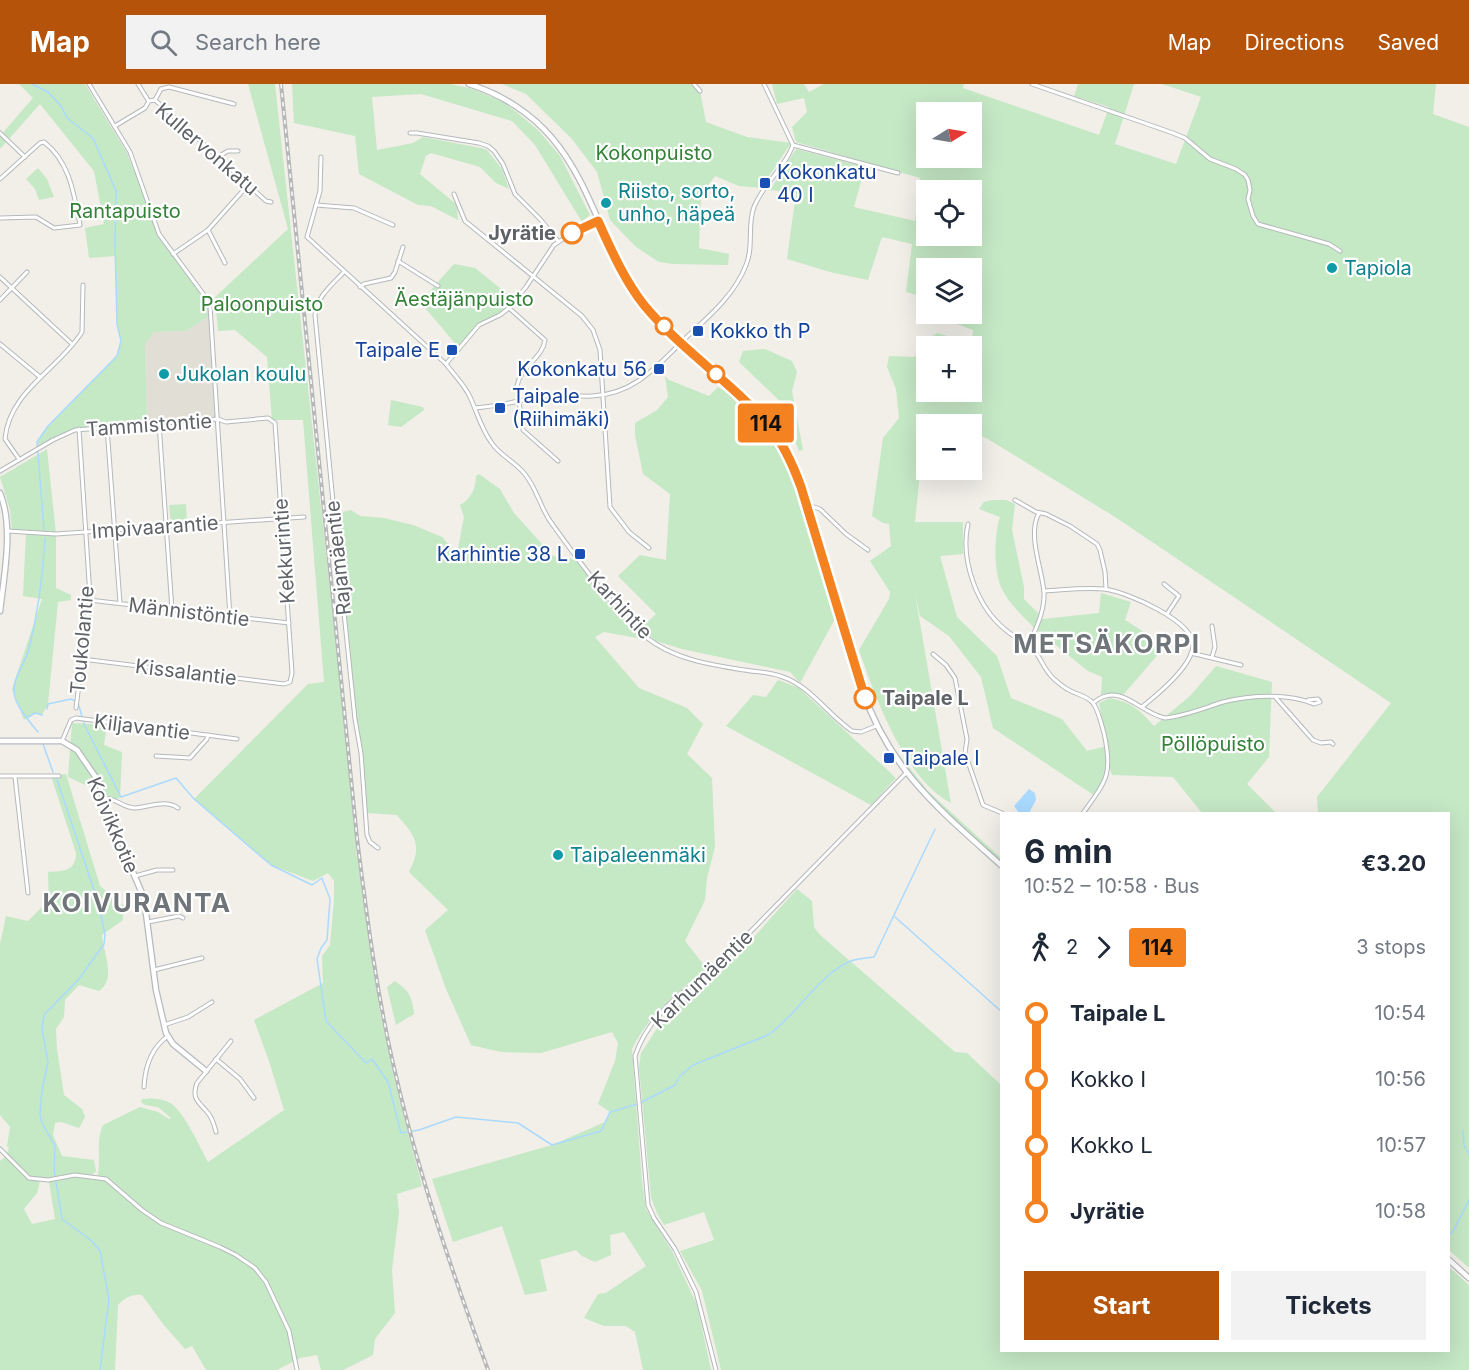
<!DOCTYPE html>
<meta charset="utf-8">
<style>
body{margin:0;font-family:Inter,sans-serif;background:#f2f2f3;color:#1f2937;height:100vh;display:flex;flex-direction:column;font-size:22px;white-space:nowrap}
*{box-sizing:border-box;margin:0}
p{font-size:20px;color:#747a83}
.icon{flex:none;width:33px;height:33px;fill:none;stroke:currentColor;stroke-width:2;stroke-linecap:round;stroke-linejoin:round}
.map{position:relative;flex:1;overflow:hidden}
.side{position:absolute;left:1000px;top:728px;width:450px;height:540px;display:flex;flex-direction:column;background:#fff;border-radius:0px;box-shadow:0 6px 24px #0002}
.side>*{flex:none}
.badge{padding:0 12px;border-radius:4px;font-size:21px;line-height:39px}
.needle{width:39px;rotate:79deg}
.buttons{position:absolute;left:916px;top:18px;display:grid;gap:12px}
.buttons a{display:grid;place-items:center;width:66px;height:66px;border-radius:0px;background:#fff;box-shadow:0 6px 24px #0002;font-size:30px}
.map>.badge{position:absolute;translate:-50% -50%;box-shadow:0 0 0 3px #fff}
.legs{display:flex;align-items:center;gap:9px;height:66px;padding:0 24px;font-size:20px}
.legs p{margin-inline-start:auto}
.headline{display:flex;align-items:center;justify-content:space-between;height:102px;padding:0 24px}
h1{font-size:33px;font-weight:700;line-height:45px}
.button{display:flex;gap:12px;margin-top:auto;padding:12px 24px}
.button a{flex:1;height:69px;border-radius:0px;background:#b45309;color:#fff;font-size:24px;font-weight:700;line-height:69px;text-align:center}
.button a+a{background:#f2f2f3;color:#1f2937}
ul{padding:0 24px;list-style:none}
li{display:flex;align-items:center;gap:21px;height:66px;font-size:22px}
li i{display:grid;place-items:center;width:9px;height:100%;margin:0 8px;background:currentColor}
li i::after{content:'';width:15px;height:15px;margin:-8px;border:4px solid;border-radius:50%;background:#fff}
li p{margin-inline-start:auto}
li:first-child i{background:linear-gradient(#0000 50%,currentColor 0)}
li:last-child i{background:linear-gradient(currentColor 50%,#0000 0)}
header{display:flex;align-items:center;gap:36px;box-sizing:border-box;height:84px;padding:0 30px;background:#b45309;color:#fff}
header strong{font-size:28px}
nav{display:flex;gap:33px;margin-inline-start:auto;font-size:21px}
.search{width:420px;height:54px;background:#f2f2f3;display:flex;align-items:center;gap:15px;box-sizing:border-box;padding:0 21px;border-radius:0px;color:#747a83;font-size:22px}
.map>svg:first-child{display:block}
.education{fill:#e1ded6}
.green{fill:#c5e8c5;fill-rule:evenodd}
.water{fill:#aadaff}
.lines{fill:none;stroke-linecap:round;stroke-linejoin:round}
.stream{stroke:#aadaff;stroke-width:1.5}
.street-casing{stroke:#b5b8bc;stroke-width:5}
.secondary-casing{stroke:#b6babf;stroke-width:7}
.street{stroke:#fff;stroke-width:3}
.secondary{stroke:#fff;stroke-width:4.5}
.rail-casing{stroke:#b6b7b8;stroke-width:4}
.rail{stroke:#fff;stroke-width:1.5;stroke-dasharray:4.5;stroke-linecap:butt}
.line-1-casing{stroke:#fff;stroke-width:14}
.line-1{stroke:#f58220;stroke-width:9}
.transit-dot{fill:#1a4fb4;stroke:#fff;stroke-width:2}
.culture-dot{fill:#0f9aa8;stroke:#fff;stroke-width:2}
.stop-1-dot{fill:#fff;stroke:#f58220;stroke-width:3}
.labels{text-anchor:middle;stroke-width:4.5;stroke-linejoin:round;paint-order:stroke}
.street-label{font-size:20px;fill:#5f6368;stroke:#fff}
.park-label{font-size:20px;fill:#348238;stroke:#fff}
.transit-label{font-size:20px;fill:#164399;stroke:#fff;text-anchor:start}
.culture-label{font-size:20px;fill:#0d838f;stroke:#fff;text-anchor:start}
.stop-label{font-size:20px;font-weight:bold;fill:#5f6368;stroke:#fff;text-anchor:end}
.district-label{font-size:26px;font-weight:bold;letter-spacing:1.5px;fill:#70757a;stroke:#fff}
</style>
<header>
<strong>Map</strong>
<div class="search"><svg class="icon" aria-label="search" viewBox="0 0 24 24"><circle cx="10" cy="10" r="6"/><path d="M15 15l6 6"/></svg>Search here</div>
<nav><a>Map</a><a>Directions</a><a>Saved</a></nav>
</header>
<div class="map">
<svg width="1469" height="1286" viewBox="0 0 1469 1286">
<rect width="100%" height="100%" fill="#f1efe8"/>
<polygon class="education" points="211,231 218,335 147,340 145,260 154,248 186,247"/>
<g class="green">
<polygon points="19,0 85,0 127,69 157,145 208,217 211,231 186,247 154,248 145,260 147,335 112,342 77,344 53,356 40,366 37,358 48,342 117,272 121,257 117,240 115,172 89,174 85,144 104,140 94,87 40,20 0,65 0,52 33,14"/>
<path d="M248,0H275L357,754L356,770L359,773L371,865L381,922L379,924L398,1010L422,1102L397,1110L399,1129L392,1186L395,1229L375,1255L373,1271L343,1286H321L317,1271L300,1274L277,1286H206L192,1262L185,1265L163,1240L142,1211C132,1210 124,1214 118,1221L115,1286H0V1077L6,1072L9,1064L7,1062L10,1043L0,1031V860L6,832L28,837L49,816L48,788C63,787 76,788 76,769L51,692L66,690L100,802L123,821V836L102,851C103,868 117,895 99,907L79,901L65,916L64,933L56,945L57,965L64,1011L82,1025L85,1033L79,1044L61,1038L55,1039L53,1051L62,1072L94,1076L96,1087L91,1092L75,1091L40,1097L37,1109L24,1125L32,1140L55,1135L49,1098L75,1093L97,1094C102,1076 95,1058 103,1041L140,1023L158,1028L169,1035L171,1034L158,1023L145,1021L141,1018L142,1015C151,1014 161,1014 170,1019C183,1026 200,1063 208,1078L284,1026L269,977L254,936L323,899L322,872L330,861L334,817V797L328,789L313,797L271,781L194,715L308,600L324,598L303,336H272L267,273L235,246L218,247L216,225L213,215L288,145Z"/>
<polygon points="292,0 451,0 473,5 504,18 538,46 560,72 590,131 582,138 535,61 512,37 421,10 372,13 377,66 413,59 423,53 486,65 502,85 509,105 496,99 480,83 431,69 426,72 420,90 457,121 458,136 431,122 418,121 359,90 355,52 294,39"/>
<polygon points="502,0 694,0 700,7 706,38 747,53 791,59 761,104 739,102 715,92 701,111 699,164 729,170 728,181 673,180 659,178 636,163 610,136 597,88 572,55 526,10"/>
<path d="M772,0H804L809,8L824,0H964L963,4L1099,51L1109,23L1074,12L1078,0H1134L1115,60L1176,80L1201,13L1162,0H1436L1433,30L1469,43V1184L1449,1166V729H1318L1317,713L1391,619L1115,433L988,355L972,348V340H953L926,329L915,438H963V470L940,472L957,533L997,572L1011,614L1062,635L1087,667L1107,662L1099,619L1110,614C1132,619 1139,625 1154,642L1190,612L1216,582L1272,598L1269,673L1247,700L1276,729H1202L1173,693L1112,691L1109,682L1106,695L1095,712L993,644L981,593L949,552L920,532L915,510L951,719C905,696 875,612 859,566L889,515L890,508L870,477L891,462L889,440L883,439L872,432L883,354L899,334L896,305L887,283L889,272L914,273L931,253L937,249L964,257L972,256L973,246L946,236L943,230H972V184H927V214L906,208L912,160L882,153L868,196L830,188L787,175L796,109L770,106L796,65L865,83L854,123L915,137L920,94L796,58L792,43L807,28L804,14L777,20ZM927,28H972V74H927ZM927,106H972V152H927ZM927,262H972V308H927Z"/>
<polygon points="38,84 47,95 54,113 39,116 35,105 26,95"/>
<polygon points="454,180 475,184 515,216 500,231 479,241 459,264 420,218"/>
<polygon points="765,265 792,277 797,288 792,307 803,366 799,367 793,352 785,322 739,278 743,267"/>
<polygon points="665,292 669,296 709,312 718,303 727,308 776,359 787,379 803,424 835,535 800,599 790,588 682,565 656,557 641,544 656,530 618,492 640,471 666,476 670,410 643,390 635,351 635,339 657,326 668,313"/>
<polygon points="391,316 423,323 424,326 401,343 388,341"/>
<polygon points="47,365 56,450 56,504 71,511 71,516 58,518 48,620 42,631 34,629 24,636 12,605 42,515 23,512 26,449 12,447 10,426 0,393"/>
<path d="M479,390L500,405L514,429L552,471L564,476L570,474L579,479L643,555L604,548L595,553L639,604L687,624L703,640L687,670L712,694L715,763L707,794L705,816L685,857L707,885C678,907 648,931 632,965L642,1098L646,1125L672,1167L697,1221L711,1286H643L635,1248L626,1242H604L584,1234L598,1210L606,1209L646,1182L624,1148L610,1151L611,1171L595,1178L582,1172L576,1166L540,1176L547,1207L525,1211L502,1142L453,1158L432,1095L552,1061L605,1038L610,1028L598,1020L615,977L618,959L612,948L541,969L501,968L471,961L446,905L425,846L448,826L409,788C423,761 415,752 397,731L367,729L355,633L334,430L351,426L360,432L384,434L413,441L442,453L457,470L464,433L460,421C471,415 476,404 476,392Z"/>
<path d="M992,416H1006L1015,420L1012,446L1024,503V515L1041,532L1034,544C1024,533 1010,521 1003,507C993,490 994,451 1000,433L979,425L984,418Z"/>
<polygon points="186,420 187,438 171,439 169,421"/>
<polygon points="1101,509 1131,518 1125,536 1152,553 1161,567 1123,611 1107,609 1101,611 1102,593 1088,587 1037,546 1042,535 1099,529"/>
<polygon points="838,518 850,548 869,610 868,610 864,604"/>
<polygon points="778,596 799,604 896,694 871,721 726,642 753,611 766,613"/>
<polygon points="72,639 107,641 104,661 122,668 120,714 116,715 68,693"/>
<polygon points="900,672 928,707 1002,775 1002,777 994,772 927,710 897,674"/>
<polygon points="797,805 812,817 814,843 819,850 955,968 967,969 1002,1002 1002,1266 1449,1266 1449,1183 1469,1201 1469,1286 721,1286 702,1207 680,1167 714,1156 704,1128 664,1141 657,1129 651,1113 639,983 641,969 658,943 690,911 709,898 745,863"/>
<path d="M395,897C410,908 412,913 414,930L396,941L387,903Z"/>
</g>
<polygon class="water" points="1029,705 1035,709 1036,716 1029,729 1019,729 1014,722"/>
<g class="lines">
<g class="stream">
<polyline points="32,0 48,8 61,22 67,34 93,54 116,107 115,158 117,240 121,257 117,272 48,342 37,358 44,445"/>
<path d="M78,619L85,642L121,713L176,694L194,715L271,781L312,801L322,794L330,815L327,856L321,864L317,875L326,937L366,979L372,975L388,998L401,1049L419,1046L456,1033L518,1039L552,1061L601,1047L610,1028L638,1020L675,1001L679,993L693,981L768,951C796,932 820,889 851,877C858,874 867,874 874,873L935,745"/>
<polyline points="47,625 48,620 71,615 75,617"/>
<polyline points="27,634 35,629 42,631"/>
<path d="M38,648C30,638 15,622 14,608C13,593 25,579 29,565C38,529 43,490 45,454"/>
<polyline points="43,660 53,688"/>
<polyline points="57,696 99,821 105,851 104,860 79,895 44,931 42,945 48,978 42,1006 40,1030 42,1039 55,1062 54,1085 62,1135 92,1157 100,1167 109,1215 100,1286"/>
<polyline points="895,833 1002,928"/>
<polyline points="1463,1046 1464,1061 1469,1070"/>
<polyline points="1449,1151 1453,1147 1469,1116"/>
</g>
<defs>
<g id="street">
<polyline points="89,0 130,68 159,150 204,211 210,222 230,533"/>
<polyline points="138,0 148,16"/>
<polyline points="694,0 700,7"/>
<polyline points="1032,0 1173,49 1185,54 1210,75 1236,85 1245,91 1248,96 1250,106 1248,115 1253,132 1258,140 1329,160 1340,167"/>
<polyline points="155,16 161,5 169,3 234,20"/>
<polyline points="115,42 145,24 149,17 155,16 266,117 271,118"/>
<polyline points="0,49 25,73"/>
<polyline points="410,49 417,49 479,59 488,62 494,67 503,80 515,110 540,135 558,157"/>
<polyline points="793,61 898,89"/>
<polyline points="218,73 228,67 238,67"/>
<path d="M321,73L320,107L307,153L446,280C454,291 464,300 470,313C477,328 481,344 491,358C499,371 514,377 524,389C536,403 540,422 550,437C576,473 613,525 646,553C673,575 711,581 744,586C756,588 769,588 780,592C810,601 827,630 852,647L861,648L876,642"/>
<path d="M0,95L40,59L44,58C70,78 74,110 80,141L54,144L36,133L0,134"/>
<polyline points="454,110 465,137 582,232 593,246 600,266 610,423 629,448 649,464"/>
<polyline points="316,121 354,124 393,141"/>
<polyline points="208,146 225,179"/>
<polyline points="173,170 208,146 248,101"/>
<polyline points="398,177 438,202"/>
<path d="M344,188C332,201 317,212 315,231L339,480L355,635L361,669L367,751L370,758L378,764"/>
<polyline points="0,193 72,260"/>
<polyline points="360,203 364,200 391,194 395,188 403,163"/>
<polyline points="0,216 27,188"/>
<path d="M509,224L545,256C543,274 520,283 517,302L523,346L558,377"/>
<polyline points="0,260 40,293"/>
<polyline points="446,280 479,241 500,231 509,224 526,203 554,161 575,147 598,137"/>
<path d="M475,324C501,322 525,315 551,311C564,309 578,313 592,312C638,310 661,277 692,248C713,229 736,208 746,181C754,163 747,141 754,123C763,100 785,84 793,61L764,0"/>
<polyline points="159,339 172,526"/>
<polyline points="107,343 120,519"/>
<path d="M19,375L5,355C9,307 59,285 82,248L83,201"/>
<polyline points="0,387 53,356 75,346 218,335 226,338 268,334 275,339 292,589 290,598 284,600 82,575"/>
<polyline points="1015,416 1036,428 1046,430 1070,442 1097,460 1100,466 1105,488 1106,505"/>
<polyline points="807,423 814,423 820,425 846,450 868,466"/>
<path d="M968,440C960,476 977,524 1007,547C1015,554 1026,558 1033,565C1042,575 1043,585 1054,595C1059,599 1064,604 1069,606C1077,611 1086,611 1093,619C1099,627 1101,640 1104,649C1113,690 1107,696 1083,729"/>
<polyline points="7,447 56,450 304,433"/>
<polyline points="1164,500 1179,512 1167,530"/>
<path d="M1044,507C1064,506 1084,503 1104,505C1125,507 1197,538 1193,563C1190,584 1158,610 1142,623"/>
<polyline points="89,516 289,539"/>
<polyline points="1212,542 1215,563 1212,573"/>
<path d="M1029,561C1036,544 1045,527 1044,508C1042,485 1027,450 1039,429"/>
<polyline points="1191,569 1241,581"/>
<polyline points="933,570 946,581 955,594 967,655 965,669 983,721 1002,729"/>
<polyline points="1276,614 1313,656 1321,659 1331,658 1333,660"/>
<path d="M1093,619C1120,596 1139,629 1165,634C1185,632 1204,624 1223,618C1250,611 1289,609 1314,620L1320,618L1318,615L1308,616"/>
<polyline points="76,624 90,512 79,345"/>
<polyline points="62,657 71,636 76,634 237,655"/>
<polyline points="156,672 190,674 207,655 208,651"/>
<polyline points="0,692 59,692"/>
<polyline points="15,693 28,809"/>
<path d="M103,714C115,713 123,724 135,724C149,723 166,715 178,724"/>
<polyline points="135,792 157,786 173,786"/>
<polyline points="148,838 179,832 183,834"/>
<polyline points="154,886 202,874"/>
<polyline points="164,941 188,933 212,918"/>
<polyline points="216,975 240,995 254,1014"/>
<path d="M144,1003C145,983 151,964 168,952"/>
<path d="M216,1048C214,1041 213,1035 208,1029C199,1018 191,1015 197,999L231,957"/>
<polyline points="0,1065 29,1094 48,1096 75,1091 106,1095 142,1126 161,1139 220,1163 236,1171 255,1184 266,1198 289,1247 297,1286"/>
<path d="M716,1286L696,1208L675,1165L654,1134L648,1121L635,972C647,936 679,908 710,889L906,689"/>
</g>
<g id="secondary">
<path d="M469,0C501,10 531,29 552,54C593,102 604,168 642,218C678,265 732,297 769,343C784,361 793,381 801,403L862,605C890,687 940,726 1002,782"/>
<path d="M0,409C14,443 4,491 0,527"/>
<polyline points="0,657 62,657 77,666 99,698 107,729 124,763 132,786 144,814 156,906 166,949 173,960 206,987"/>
<polyline points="1449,1176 1469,1194"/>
</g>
</defs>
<use href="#street" class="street-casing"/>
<use href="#secondary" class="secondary-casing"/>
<use href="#street" class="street"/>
<use href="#secondary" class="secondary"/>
<defs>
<path id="rail" d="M281,0L357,754C367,834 377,913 396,992C419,1092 453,1190 488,1286"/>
</defs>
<use href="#rail" class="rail-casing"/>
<use href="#rail" class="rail"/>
</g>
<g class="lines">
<defs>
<path id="line-1" d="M572,149L598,137C611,165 624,196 644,221C681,266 732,298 769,342C784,360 793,381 801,403L865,614"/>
</defs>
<use href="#line-1" class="line-1-casing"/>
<use href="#line-1" class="line-1"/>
</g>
<g class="transit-dot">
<rect x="759" y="93" width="12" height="12" rx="3"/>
<rect x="692" y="241" width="12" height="12" rx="3"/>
<rect x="446" y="260" width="12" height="12" rx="3"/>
<rect x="653" y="279" width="12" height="12" rx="3"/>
<rect x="494" y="318" width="12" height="12" rx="3"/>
<rect x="574" y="464" width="12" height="12" rx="3"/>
<rect x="883" y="668" width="12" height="12" rx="3"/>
</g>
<g class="culture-dot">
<circle cx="606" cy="119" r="6"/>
<circle cx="1332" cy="184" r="6"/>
<circle cx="164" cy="290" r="6"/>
<circle cx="558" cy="771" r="6"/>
</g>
<g class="stop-1-dot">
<circle cx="572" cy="149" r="10"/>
<circle cx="664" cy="242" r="8"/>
<circle cx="716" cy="290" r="8"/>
<circle cx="865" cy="614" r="10"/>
</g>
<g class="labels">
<g class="street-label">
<text transform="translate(207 65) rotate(41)" y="7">Kullervonkatu</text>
<text transform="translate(149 341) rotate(-4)" y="7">Tammistontie</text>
<text transform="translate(155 443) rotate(-4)" y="7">Impivaarantie</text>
<text transform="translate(284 467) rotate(-94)" y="7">Kekkurintie</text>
<text transform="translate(338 474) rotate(-96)" y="7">Rajamäentie</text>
<text transform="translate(620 521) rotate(47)" y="7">Karhintie</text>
<text transform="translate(189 528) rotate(7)" y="7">Männistöntie</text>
<text transform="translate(82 556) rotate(-85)" y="7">Toukolantie</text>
<text transform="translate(186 588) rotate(7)" y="7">Kissalantie</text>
<text transform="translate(142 643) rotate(7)" y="7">Kiljavantie</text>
<text transform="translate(113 741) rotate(67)" y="7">Koivikkotie</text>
<text transform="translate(702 895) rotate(-44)" y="7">Karhumäentie</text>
</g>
<g class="park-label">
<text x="654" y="76">Kokonpuisto</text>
<text x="125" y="134">Rantapuisto</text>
<text x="464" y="222">Äestäjänpuisto</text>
<text x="262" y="227">Paloonpuisto</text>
<text x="1213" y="667">Pöllöpuisto</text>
</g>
<g class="transit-label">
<text x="777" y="95">Kokonkatu<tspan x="777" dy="23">40 I</tspan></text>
<text x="710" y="254">Kokko th P</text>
<text x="440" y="273" text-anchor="end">Taipale E</text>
<text x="647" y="292" text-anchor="end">Kokonkatu 56</text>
<text x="512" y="319">Taipale<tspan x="512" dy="23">(Riihimäki)</tspan></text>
<text x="568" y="477" text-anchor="end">Karhintie 38 L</text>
<text x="901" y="681">Taipale I</text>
</g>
<g class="culture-label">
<text x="618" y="114">Riisto, sorto,<tspan x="618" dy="23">unho, häpeä</tspan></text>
<text x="1344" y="191">Tapiola</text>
<text x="176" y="297">Jukolan koulu</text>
<text x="570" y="778">Taipaleenmäki</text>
</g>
<g class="stop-label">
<text x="556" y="156">Jyrätie</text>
<text x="882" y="621" text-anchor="start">Taipale L</text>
</g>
<g class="district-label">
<text x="1107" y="569">METSÄKORPI</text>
<text x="137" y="828">KOIVURANTA</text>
</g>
</g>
</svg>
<div class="buttons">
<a><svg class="needle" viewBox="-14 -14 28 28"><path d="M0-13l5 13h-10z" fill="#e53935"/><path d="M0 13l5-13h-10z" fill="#747a83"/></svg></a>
<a><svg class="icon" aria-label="locate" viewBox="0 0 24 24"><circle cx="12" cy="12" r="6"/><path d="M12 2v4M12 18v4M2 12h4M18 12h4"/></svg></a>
<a><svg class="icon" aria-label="layers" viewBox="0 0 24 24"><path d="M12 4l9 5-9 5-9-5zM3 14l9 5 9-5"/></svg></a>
<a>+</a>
<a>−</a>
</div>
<b class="badge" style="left:766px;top:339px;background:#f58220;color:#111">114</b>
<section class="side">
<div class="headline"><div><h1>6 min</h1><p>10:52 – 10:58 · Bus</p></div><b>€3.20</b></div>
<div class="legs"><svg class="icon" aria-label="walk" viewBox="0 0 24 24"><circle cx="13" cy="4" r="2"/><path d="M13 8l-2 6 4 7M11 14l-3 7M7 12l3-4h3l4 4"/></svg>2<svg class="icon" aria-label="forward" viewBox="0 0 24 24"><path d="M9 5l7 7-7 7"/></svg><b class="badge" style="background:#f58220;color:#111">114</b><p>3 stops</p></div>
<ul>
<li><i style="color:#f58220"></i><b>Taipale L</b><p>10:54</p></li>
<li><i style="color:#f58220"></i><span>Kokko I</span><p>10:56</p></li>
<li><i style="color:#f58220"></i><span>Kokko L</span><p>10:57</p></li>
<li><i style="color:#f58220"></i><b>Jyrätie</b><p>10:58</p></li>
</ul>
<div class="button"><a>Start</a><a>Tickets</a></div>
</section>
</div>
